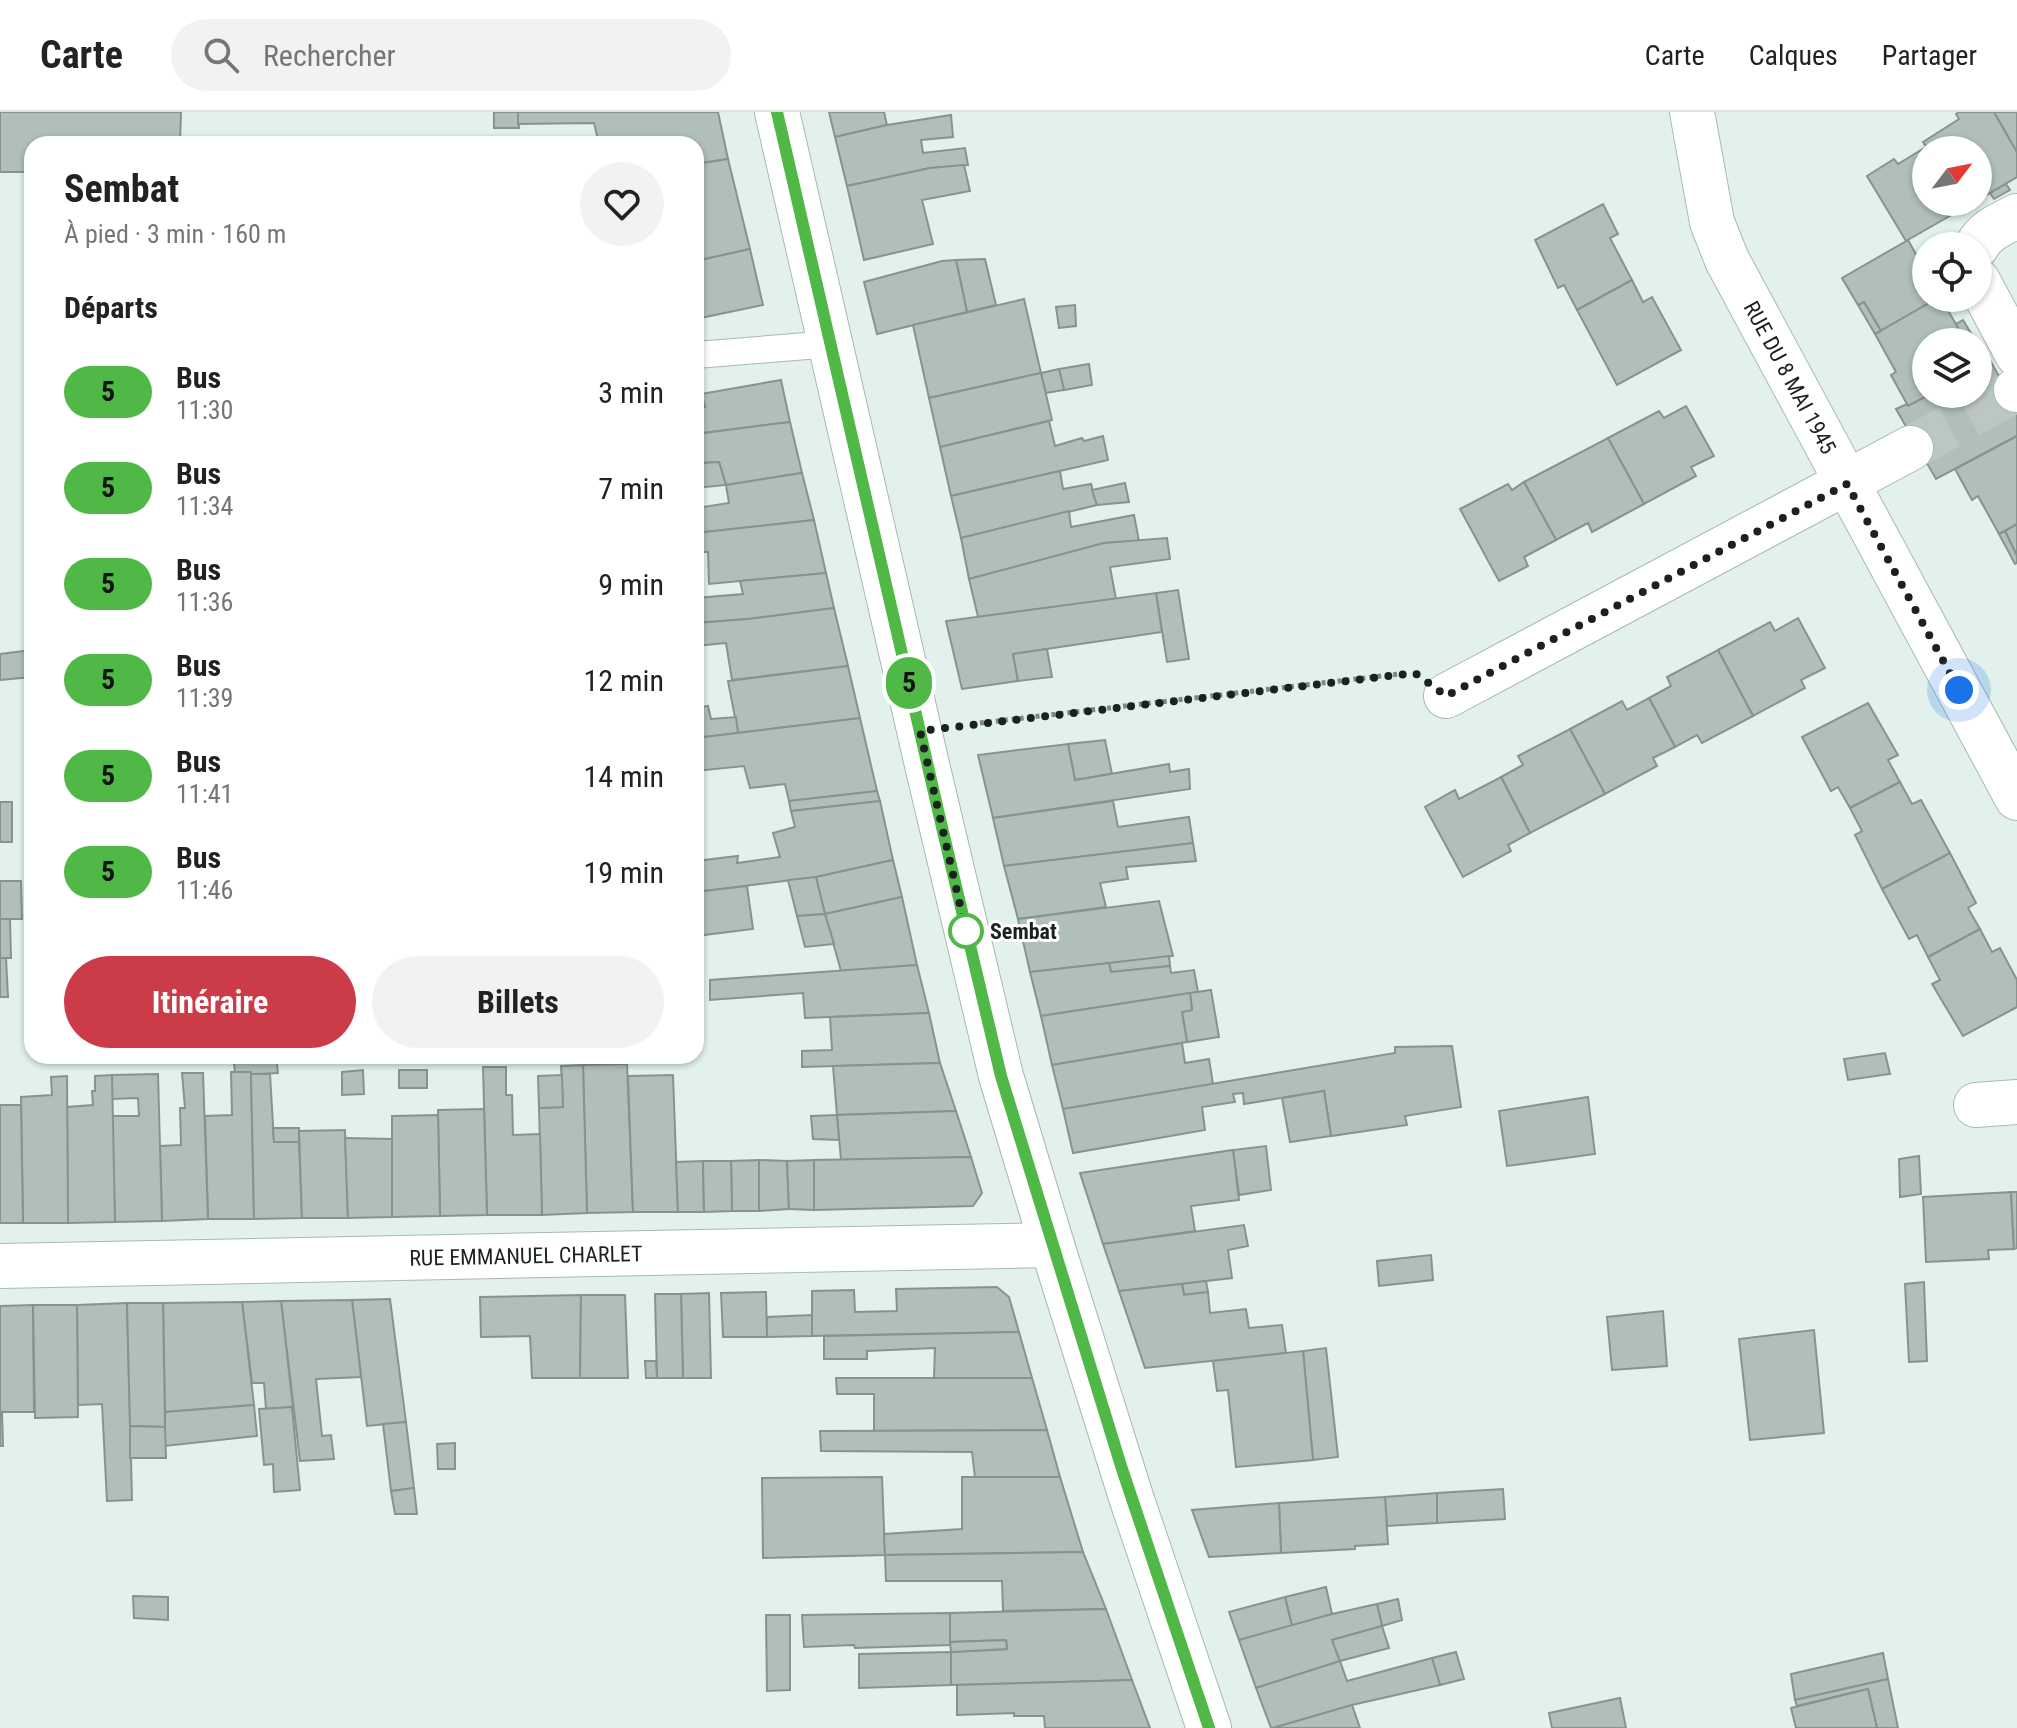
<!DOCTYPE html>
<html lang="fr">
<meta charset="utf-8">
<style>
body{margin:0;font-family:"Roboto Condensed",sans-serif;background:#f2f2f2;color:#222;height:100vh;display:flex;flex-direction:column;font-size:30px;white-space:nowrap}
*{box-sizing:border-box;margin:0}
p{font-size:26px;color:#767676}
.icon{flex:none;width:44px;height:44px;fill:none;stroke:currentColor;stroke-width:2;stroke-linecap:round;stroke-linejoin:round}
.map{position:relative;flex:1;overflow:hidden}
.panel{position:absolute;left:24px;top:24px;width:680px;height:928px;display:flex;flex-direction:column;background:#fff;border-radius:24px;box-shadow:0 2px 6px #0004}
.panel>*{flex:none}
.badge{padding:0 16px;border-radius:26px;font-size:28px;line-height:52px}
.needle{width:52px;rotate:58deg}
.fabs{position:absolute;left:1912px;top:24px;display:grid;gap:16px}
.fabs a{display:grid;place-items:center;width:80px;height:80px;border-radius:50%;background:#fff;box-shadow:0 2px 6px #0004;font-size:40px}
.you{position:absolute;width:40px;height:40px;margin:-20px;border:6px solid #fff;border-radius:50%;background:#1a73e8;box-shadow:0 0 0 12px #1a73e833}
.map>.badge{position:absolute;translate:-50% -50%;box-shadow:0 0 0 4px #fff}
h2{padding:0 40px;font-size:30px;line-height:72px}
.round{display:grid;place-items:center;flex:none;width:84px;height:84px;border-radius:42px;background:#f2f2f2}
.headline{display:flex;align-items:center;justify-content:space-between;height:136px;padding:0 40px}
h1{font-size:38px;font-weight:700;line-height:60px}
.button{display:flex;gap:16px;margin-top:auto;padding:16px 40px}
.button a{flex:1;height:92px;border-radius:48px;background:#cb3b48;color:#fff;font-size:32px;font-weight:700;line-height:92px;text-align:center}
.button a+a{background:#f2f2f2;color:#222}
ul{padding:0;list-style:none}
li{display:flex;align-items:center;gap:24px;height:96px;padding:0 40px}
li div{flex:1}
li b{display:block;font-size:30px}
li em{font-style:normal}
li .badge{min-width:88px;font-weight:700;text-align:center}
header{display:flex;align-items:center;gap:48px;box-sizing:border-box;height:112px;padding:0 40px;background:#fff;border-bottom:2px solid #e0e0e0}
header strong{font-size:38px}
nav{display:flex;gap:44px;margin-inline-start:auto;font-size:28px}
.search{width:560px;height:72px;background:#f2f2f2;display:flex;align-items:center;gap:20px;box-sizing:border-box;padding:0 28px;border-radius:44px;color:#767676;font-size:30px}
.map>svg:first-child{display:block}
.building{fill:#b0bfb9;stroke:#86948e;stroke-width:2}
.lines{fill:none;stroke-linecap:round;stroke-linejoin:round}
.minor-tunnel{stroke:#bac7c2;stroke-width:44;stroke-dasharray:44 22;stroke-linecap:butt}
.service-casing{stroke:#a9b8b2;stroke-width:28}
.minor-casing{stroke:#a9b8b2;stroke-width:46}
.tertiary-casing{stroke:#a9b8b2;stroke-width:46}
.path{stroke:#7e8985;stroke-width:5;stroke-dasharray:4 4;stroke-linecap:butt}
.service{stroke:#fff;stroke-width:26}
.minor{stroke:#fff;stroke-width:44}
.tertiary{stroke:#fff;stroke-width:44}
.line-casing{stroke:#fff;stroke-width:18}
.line{stroke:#50b847;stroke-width:12}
.walk{stroke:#1b211f;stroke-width:8;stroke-dasharray:0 14.4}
.stop-dot{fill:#fff;stroke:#50b847;stroke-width:4}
.labels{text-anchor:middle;stroke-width:6;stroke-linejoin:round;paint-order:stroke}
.street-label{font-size:22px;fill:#1b211f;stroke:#fff}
.stop-label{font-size:22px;font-weight:bold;fill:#1b211f;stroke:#fff;text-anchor:start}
</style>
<header>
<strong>Carte</strong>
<div class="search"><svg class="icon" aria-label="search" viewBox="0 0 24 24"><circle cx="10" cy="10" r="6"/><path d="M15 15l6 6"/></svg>Rechercher</div>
<nav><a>Carte</a><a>Calques</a><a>Partager</a></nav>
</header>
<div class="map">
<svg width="2017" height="1616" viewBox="0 0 2017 1616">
<rect width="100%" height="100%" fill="#e2f1eb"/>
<g class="building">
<polygon points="0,0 181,0 180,32 32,32 32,60 0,60"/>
<polygon points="494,0 518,0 519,16 494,16"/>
<polygon points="518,0 718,0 728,47 696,52 696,32 599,32 594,11 518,12"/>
<polygon points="829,0 884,0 887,13 835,25"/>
<polygon points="1959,0 1994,0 2017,40 2017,65 1978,88 1978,38 1928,38 1923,30 1959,7 1956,2"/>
<polygon points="1994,0 2017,0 2017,40"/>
<polygon points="951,3 953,25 921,28 923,41 965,36 968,53 930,56 847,74 835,25 887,13"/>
<polygon points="1926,35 1928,38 1926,38 1926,90 1957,90 1962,97 1906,129 1867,64 1894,47 1898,52"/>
<polygon points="728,47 750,137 696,149 696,52"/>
<polygon points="964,53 970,79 922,88 933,132 864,148 847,74 930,56"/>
<polygon points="2006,72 2010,78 1994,87 1990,81"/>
<polygon points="1957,90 1974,90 1962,97"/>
<polygon points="1603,92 1618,122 1610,126 1632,168 1577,198 1564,173 1558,176 1535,128"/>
<polygon points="1908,128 1926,160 1926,186 1938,186 1881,219 1864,190 1858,193 1842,166"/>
<polygon points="750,137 763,193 696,207 696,149"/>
<polygon points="985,147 996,193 967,200 956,148"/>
<polygon points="956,148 967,200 877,222 864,170 942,149"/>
<polygon points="1632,168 1643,190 1652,185 1681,238 1617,273 1577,198"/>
<polygon points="1938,186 1941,186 1966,230 1926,230 1926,282 1931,282 1908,294 1891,263 1896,260 1875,222"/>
<polygon points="1024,187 1041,261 929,286 913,213"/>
<polygon points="1864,190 1881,219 1875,222 1858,193"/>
<polygon points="1075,193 1076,214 1059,216 1056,195"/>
<polygon points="1963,208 1972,223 1965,228 1956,212"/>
<polygon points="1990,248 2017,297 2017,324 1936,367 1896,297 1907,292 1908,294 1931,282 1978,282 1978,257 1981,256 1980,254"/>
<polygon points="1089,252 1092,273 1064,278 1059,257"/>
<polygon points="1059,257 1064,278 1045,281 1041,261"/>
<polygon points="1041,261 1052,308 940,335 929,286"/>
<polygon points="781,268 790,310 696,322 696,296 705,295 701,282"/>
<polygon points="699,274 701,282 705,295 696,296 696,275"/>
<polygon points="1686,294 1714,344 1691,355 1696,364 1644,392 1608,326 1659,299 1664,306"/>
<polygon points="1049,309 1055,334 1082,326 1084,329 1103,324 1108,348 951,384 940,335"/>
<polygon points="790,310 802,361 726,373 719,350 696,351 696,322"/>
<polygon points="2017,324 2017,412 1999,422 1978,384 1972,388 1955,357"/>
<polygon points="1608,326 1644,392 1592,420 1588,411 1556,428 1524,370"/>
<polygon points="719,350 726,373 696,376 696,362 702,361 702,351"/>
<polygon points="1060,359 1063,377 1091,372 1097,393 961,426 951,384"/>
<polygon points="802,361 814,408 696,421 696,396 729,391 726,373"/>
<polygon points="1524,370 1556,428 1524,445 1528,454 1499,469 1460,397 1508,372 1512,378"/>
<polygon points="1125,371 1129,390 1097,393 1092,378"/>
<polygon points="1069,399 1071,415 1134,403 1139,429 1104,431 969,467 961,426"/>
<polygon points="814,408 826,461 709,472 708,440 696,440 696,421"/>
<polygon points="2017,412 2017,444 2005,419"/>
<polygon points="2005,419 2017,444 2017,451 2015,452 1999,422"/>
<polygon points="1167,426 1170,447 1110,455 1116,487 978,505 969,467 1104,431"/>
<polygon points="826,461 834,496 748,507 696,511 696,486 743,482 740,469"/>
<polygon points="1178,478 1189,547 1167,550 1156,481"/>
<polygon points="1156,481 1162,520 1013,542 1018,569 962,577 946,509"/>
<polygon points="834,496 848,554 732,568 726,531 696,534 696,511 748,507"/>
<polygon points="1798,506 1825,556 1801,568 1805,576 1753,604 1718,538 1770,510 1775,519"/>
<polygon points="1047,537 1052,565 1018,569 1013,542"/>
<polygon points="32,538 32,565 0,568 0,542"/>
<polygon points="1718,538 1753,604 1702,631 1697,623 1675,635 1649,586 1671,574 1667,565"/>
<polygon points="848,554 860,606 738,621 728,569"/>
<polygon points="1649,586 1675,635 1653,646 1657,654 1605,682 1570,617 1622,589 1627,598"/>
<polygon points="1868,591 1898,643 1888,648 1900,670 1850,696 1838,675 1831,679 1802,625"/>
<polygon points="708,594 711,607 736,605 738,621 696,626 696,596"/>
<polygon points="860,606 877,679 789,689 785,672 750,676 744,654 696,659 696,626"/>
<polygon points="1570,617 1605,682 1530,721 1501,665 1523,653 1518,644"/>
<polygon points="1105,628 1112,662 1075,668 1068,632"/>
<polygon points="1068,632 1075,668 1169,652 1170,660 1189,657 1190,677 993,706 978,643"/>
<polygon points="1501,665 1530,721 1508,733 1511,739 1463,765 1425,695 1455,678 1459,687"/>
<polygon points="1900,670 1912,692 1921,688 1950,741 1882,777 1855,723 1862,719 1850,696"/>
<polygon points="877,679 880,689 791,699 789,689"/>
<polygon points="880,689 893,748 816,765 696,780 696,749 738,744 737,751 780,745 773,721 795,715 791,699"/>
<polygon points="1113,689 1118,715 1189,705 1193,731 1004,754 993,706"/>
<rect x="0" y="690" width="12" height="40"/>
<polygon points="1193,731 1196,749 1126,755 1128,767 1100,771 1106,795 1018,807 1004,754"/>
<polygon points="1950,741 1976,791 1968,796 1980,817 1928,845 1917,823 1909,827 1882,777"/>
<polygon points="893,748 902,785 825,802 816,765"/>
<polygon points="816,765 825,802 797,804 788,768"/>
<polygon points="0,769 21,769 22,807 0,807"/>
<polygon points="747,774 753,817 696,824 696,780"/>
<polygon points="902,785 917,853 841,859 825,802"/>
<polygon points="1159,789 1173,844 1030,860 1018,807"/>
<polygon points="825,802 834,832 805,835 797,804"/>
<polygon points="0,807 10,807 11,846 0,846"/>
<polygon points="1980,817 1992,840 2000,836 2017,868 2017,895 1963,924 1932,872 1940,868 1928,845"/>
<polygon points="1169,844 1170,854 1111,860 1109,851"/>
<polygon points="0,846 6,846 8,885 0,885"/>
<polygon points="1109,851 1111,860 1170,854 1171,861 1194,858 1198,880 1041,904 1030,860"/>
<polygon points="917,853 929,901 805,906 803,881 710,888 710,868"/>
<polygon points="1211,878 1219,925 1187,930 1182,900 1192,898 1190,881"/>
<polygon points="1190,881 1192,898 1182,900 1187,930 1052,953 1041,904"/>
<polygon points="929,901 940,951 802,955 802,939 832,938 830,905"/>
<polygon points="1182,931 1185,951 1209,947 1213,972 1063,997 1052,953"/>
<polygon points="1452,934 1461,995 1405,1004 1407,1013 1331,1024 1324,979 1244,992 1243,981 1233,982 1235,990 1202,995 1205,1018 1073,1041 1063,997 1395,941 1395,935"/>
<polygon points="1885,941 1890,962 1848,968 1844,947"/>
<polygon points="233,944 276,944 278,961 251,962 251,960 235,960"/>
<polygon points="940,951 956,999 837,1003 833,954"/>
<polygon points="627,952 633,1100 587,1101 583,953"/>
<polygon points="583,953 587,1101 542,1103 539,996 563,995 561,954"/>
<polygon points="483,955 506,955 506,983 512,983 513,1023 540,1022 542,1103 487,1103"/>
<polygon points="363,958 364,982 342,983 342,960"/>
<rect x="399" y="958" width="28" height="18"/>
<polygon points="231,960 251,960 254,1107 208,1107 205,1004 232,1003"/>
<polygon points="182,961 203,961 208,1107 162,1109 160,1034 181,1033 180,996 185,996"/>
<polygon points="158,962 162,1109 115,1110 112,1004 139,1004 138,986 112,987 112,963"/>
<polygon points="251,962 270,962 274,1030 299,1030 302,1106 254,1107"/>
<polygon points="112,963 115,1110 68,1111 67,995 93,993 92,979 95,979 95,964"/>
<polygon points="562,963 563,995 539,996 538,964"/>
<polygon points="673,963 678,1100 633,1100 628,964"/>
<polygon points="67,964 68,1111 23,1111 21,985 52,983 51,965"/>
<polygon points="1324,979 1331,1024 1290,1030 1282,986"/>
<polygon points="1588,985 1595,1042 1507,1054 1499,999"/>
<polygon points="0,993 21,993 23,1111 0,1111"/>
<polygon points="484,997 487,1103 440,1104 438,998"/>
<polygon points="956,999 971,1045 841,1048 837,1003"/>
<polygon points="438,1003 440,1104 392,1105 392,1004"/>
<polygon points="837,1003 839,1028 813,1027 811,1004"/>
<polygon points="273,1016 299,1016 299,1030 274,1030"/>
<polygon points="345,1018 348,1106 302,1106 299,1019"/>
<polygon points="345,1026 392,1027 392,1105 348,1106"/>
<polygon points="1266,1034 1271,1078 1239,1083 1233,1038"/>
<polygon points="1233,1038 1239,1088 1191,1094 1195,1119 1103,1132 1080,1061"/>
<polygon points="1919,1044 1921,1082 1900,1085 1899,1047"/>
<polygon points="971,1045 982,1081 973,1094 814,1098 814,1048"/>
<polygon points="759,1048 787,1049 789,1097 759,1099"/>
<polygon points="759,1048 759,1099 732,1099 731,1049"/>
<polygon points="814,1048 814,1098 789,1097 787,1049"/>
<polygon points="703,1049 704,1100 678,1100 676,1050"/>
<polygon points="703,1049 731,1049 732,1099 704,1100"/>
<polygon points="2011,1080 2014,1137 1988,1138 1989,1147 1926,1150 1923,1085"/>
<polygon points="2011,1080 2017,1080 2017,1136 2014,1137"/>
<polygon points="1244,1113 1248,1134 1228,1138 1232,1166 1119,1179 1103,1132"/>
<polygon points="1431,1143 1433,1168 1379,1174 1377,1149"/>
<polygon points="1206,1169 1208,1180 1184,1183 1182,1172"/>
<polygon points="1924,1170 1927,1249 1909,1250 1905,1172"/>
<polygon points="1182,1172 1184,1183 1208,1180 1210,1201 1246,1197 1249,1216 1282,1213 1286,1241 1145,1256 1119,1179"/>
<polygon points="997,1175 1009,1185 1019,1220 812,1224 812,1179 854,1178 855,1200 897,1199 896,1177"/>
<polygon points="766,1180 767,1225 723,1225 721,1181"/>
<polygon points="709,1181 711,1266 683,1266 681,1182"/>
<polygon points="655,1182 681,1182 683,1266 657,1266"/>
<polygon points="581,1183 580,1266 532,1266 530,1224 481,1225 480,1185"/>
<polygon points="581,1183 625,1183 628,1266 580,1266"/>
<polygon points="390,1187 406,1310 367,1314 352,1188"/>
<polygon points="352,1188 361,1265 316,1267 322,1324 331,1323 334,1347 300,1349 281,1189"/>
<polygon points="281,1189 293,1295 266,1297 264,1271 252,1271 242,1190"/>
<polygon points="242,1190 254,1293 165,1300 163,1191"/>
<polygon points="127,1191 132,1388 107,1389 102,1292 78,1293 77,1193"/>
<polygon points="127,1191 163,1191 165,1315 130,1314"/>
<polygon points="33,1193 34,1300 2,1300 3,1334 0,1334 0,1194"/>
<polygon points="33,1193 77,1193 78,1305 35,1306"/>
<polygon points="1663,1199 1667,1254 1612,1258 1607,1205"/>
<polygon points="812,1203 812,1224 767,1225 767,1205"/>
<polygon points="1814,1218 1824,1321 1750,1328 1739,1227"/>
<polygon points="1019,1220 1032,1266 934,1266 935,1236 867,1239 867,1247 824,1247 824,1224"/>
<polygon points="1326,1236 1338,1345 1313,1348 1303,1239"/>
<polygon points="1303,1239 1313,1348 1236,1355 1228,1278 1217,1279 1213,1249"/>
<polygon points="645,1249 656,1249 657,1266 646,1266"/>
<polygon points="836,1266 1032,1266 1047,1318 874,1319 874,1282 837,1282"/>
<polygon points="254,1293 257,1324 165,1334 165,1300"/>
<polygon points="292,1295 300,1378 274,1380 273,1352 264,1353 259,1297"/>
<polygon points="406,1310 414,1376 391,1379 383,1312"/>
<polygon points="130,1314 165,1315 166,1346 130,1346"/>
<polygon points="1047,1318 1060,1365 975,1365 972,1340 821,1339 820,1319"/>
<polygon points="455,1331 455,1357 438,1357 437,1332"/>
<polygon points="882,1365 885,1443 763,1446 762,1366"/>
<polygon points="962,1365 1060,1365 1083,1440 885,1443 884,1422 962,1417"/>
<polygon points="414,1376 417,1402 395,1402 391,1379"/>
<polygon points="1503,1377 1505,1407 1437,1411 1437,1381"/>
<polygon points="1437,1381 1437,1411 1387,1414 1385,1385"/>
<polygon points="1385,1385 1388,1432 1355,1434 1355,1437 1281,1441 1279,1391"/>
<polygon points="1279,1391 1281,1441 1209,1445 1192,1398"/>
<polygon points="1083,1440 1106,1497 1003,1499 1002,1469 886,1469 885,1443"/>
<polygon points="1326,1475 1332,1502 1292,1514 1285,1485"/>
<polygon points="133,1484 168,1485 168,1508 134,1506"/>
<polygon points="1285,1485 1292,1514 1239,1528 1229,1500"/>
<polygon points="1398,1487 1402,1508 1382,1514 1377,1492"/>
<polygon points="1377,1492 1382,1514 1332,1528 1340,1549 1256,1576 1239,1528 1332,1502"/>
<polygon points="1106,1497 1132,1568 951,1573 951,1540 1007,1537 1006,1528 950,1530 950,1501"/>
<polygon points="950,1501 950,1533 855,1536 854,1533 804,1535 802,1503"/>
<polygon points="766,1503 790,1503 790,1578 767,1579"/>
<polygon points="1382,1514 1389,1536 1340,1549 1332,1528"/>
<polygon points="1006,1528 1007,1537 951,1540 950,1530"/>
<polygon points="951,1540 951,1573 859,1576 859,1542"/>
<polygon points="1456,1540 1464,1567 1440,1573 1432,1546"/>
<polygon points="1883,1541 1888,1567 1795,1588 1791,1562"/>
<polygon points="1432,1546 1440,1573 1352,1593 1273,1616 1271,1616 1256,1576 1340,1549 1347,1569"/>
<polygon points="1888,1567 1898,1616 1877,1616 1868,1577 1797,1594 1795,1588"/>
<polygon points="1132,1568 1150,1616 1045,1616 1044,1604 1014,1604 1014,1601 957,1603 957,1573"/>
<polygon points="1868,1577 1877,1616 1796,1616 1791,1596"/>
<polygon points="1620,1586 1626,1616 1552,1616 1549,1601"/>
<polygon points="1352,1593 1360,1616 1273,1616"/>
</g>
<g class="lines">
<polyline class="minor-tunnel" points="1911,336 2016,278"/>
<defs>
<polyline id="service" points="696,243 831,232"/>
<g id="minor">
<path id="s1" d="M1692,0L1712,110L1727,148L2017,686"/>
<path d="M1977,134C1985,118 2002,112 2017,104"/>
<polyline points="1978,169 2017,242"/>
<polyline points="2016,278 2017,277"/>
<polyline points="1446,584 1911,336"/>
<polyline points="1976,993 2017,990"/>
<path id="s2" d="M0,1154L1052,1133"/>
</g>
<polyline id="tertiary" points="777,0 928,657 1001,964 1052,1133 1131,1385 1209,1616"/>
</defs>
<use href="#service" class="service-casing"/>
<use href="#minor" class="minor-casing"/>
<use href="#tertiary" class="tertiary-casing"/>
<polyline class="path" points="972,612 1399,562"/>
<use href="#service" class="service"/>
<use href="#minor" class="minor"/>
<use href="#tertiary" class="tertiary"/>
</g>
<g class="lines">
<defs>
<polyline id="line" points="777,0 941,711 1001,964 1122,1357 1209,1616"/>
</defs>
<use href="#line" class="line-casing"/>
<use href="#line" class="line"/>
<polyline class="walk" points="966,819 920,619 1415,561 1446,584 1847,372 1959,578"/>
</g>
<circle class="stop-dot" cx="966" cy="819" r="16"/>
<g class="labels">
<g class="street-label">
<text dy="8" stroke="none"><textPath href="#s1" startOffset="286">RUE DU 8 MAI 1945</textPath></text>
<text dy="8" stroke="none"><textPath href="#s2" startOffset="526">RUE EMMANUEL CHARLET</textPath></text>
</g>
<g class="stop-label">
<text x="990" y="827">Sembat</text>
</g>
</g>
</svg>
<div class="fabs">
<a><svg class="needle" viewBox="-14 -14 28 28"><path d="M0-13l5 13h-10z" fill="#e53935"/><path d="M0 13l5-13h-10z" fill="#767676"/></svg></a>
<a><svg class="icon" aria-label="locate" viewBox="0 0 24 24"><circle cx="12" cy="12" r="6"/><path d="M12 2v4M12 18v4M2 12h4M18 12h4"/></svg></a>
<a><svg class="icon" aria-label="layers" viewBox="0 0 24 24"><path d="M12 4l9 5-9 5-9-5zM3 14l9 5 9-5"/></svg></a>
</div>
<div class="you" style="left:1959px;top:578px"></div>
<b class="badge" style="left:909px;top:571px;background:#50b847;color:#111">5</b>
<section class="panel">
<div class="headline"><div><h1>Sembat</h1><p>À pied · 3 min · 160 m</p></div><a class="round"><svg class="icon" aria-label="heart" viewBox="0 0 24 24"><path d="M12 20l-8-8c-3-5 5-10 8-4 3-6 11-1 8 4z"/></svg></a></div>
<h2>Départs</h2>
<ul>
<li><span class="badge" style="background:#50b847;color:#111">5</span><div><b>Bus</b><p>11:30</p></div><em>3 min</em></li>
<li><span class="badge" style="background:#50b847;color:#111">5</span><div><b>Bus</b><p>11:34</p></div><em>7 min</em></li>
<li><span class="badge" style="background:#50b847;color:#111">5</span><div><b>Bus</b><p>11:36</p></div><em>9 min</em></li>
<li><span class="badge" style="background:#50b847;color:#111">5</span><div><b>Bus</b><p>11:39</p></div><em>12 min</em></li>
<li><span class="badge" style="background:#50b847;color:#111">5</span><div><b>Bus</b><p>11:41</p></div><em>14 min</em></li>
<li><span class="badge" style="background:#50b847;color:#111">5</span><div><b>Bus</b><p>11:46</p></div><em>19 min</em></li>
</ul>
<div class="button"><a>Itinéraire</a><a>Billets</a></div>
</section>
</div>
